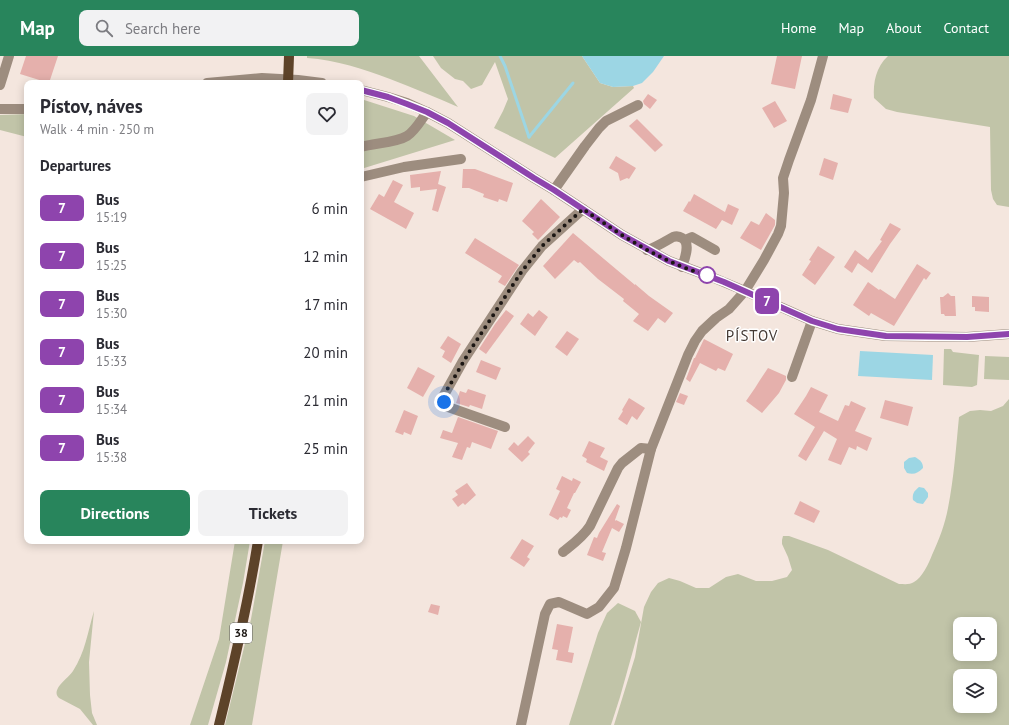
<!DOCTYPE html>
<meta charset="utf-8">
<style>
body{margin:0;font-family:"PT Sans",sans-serif;background:#f2f2f3;color:#2b2b33;height:100vh;display:flex;flex-direction:column;font-size:15px;white-space:nowrap}
*{box-sizing:border-box;margin:0}
p{font-size:13px;color:#7c7c81}
.icon{flex:none;width:22px;height:22px;fill:none;stroke:currentColor;stroke-width:2;stroke-linecap:round;stroke-linejoin:round}
.map{position:relative;flex:1;overflow:hidden}
.details{position:absolute;left:24px;top:24px;width:340px;height:464px;display:flex;flex-direction:column;background:#fff;border-radius:8px;box-shadow:0 2px 10px #0003}
.details>*{flex:none}
.badge{padding:0 8px;border-radius:6px;font-size:14px;line-height:26px}
.tools{position:absolute;left:953px;top:561px;display:grid;gap:8px}
.tools a{display:grid;place-items:center;width:44px;height:44px;border-radius:8px;background:#fff;box-shadow:0 2px 10px #0003;font-size:20px}
.you{position:absolute;width:20px;height:20px;margin:-10px;border:3px solid #fff;border-radius:50%;background:#1a73e8;box-shadow:0 0 0 6px #1a73e833}
.map>.badge{position:absolute;translate:-50% -50%;box-shadow:0 0 0 2px #fff}
h2{padding:0 16px;font-size:15px;line-height:36px}
.round{display:grid;place-items:center;flex:none;width:42px;height:42px;border-radius:8px;background:#f2f2f3}
.head{display:flex;align-items:center;justify-content:space-between;height:68px;padding:0 16px}
h1{font-size:19px;font-weight:700;line-height:30px}
.cta{display:flex;gap:8px;margin-top:auto;padding:8px 16px}
.cta a{flex:1;height:46px;border-radius:8px;background:#28855c;color:#fff;font-size:16px;font-weight:700;line-height:46px;text-align:center}
.cta a+a{background:#f2f2f3;color:#2b2b33}
ul{padding:0;list-style:none}
li{display:flex;align-items:center;gap:12px;height:48px;padding:0 16px}
li div{flex:1}
li b{display:block;font-size:15px}
li em{font-style:normal}
li .badge{min-width:44px;font-weight:700;text-align:center}
header{display:flex;align-items:center;gap:24px;box-sizing:border-box;height:56px;padding:0 20px;background:#28855c;color:#fff}
header strong{font-size:19px}
nav{display:flex;gap:22px;margin-inline-start:auto;font-size:14px}
.search{width:280px;height:36px;background:#f2f2f3;display:flex;align-items:center;gap:10px;box-sizing:border-box;padding:0 14px;border-radius:8px;color:#7c7c81;font-size:15px}
.map>svg:first-child{display:block}
.green{fill:#c1c4a8;fill-rule:evenodd}
.water{fill:#9cd6e4}
.lines{fill:none;stroke-linecap:round;stroke-linejoin:round}
.stream{stroke:#9cd6e4;stroke-width:3}
.building{fill:#e5b0ac}
.minor{stroke:#9d8d7f;stroke-width:10}
.major{stroke:#5d4329;stroke-width:10}
.major-bridge{stroke:#5d4329;stroke-width:10}
.line-casing{stroke:#fff;stroke-width:9}
.line{stroke:#8e44ad;stroke-width:6}
.walk{stroke:#1b1613;stroke-width:4;stroke-dasharray:0 7.2}
.stop-dot{fill:#fff;stroke:#8e44ad;stroke-width:2}
.labels{text-anchor:middle;stroke-width:3;stroke-linejoin:round;paint-order:stroke}
.shield{fill:#fff;stroke:#5f5c5a;stroke-width:1}
.shield-label{font-size:12px;font-weight:bold;fill:#1b1613}
.quarter-label{font-size:15px;letter-spacing:1px;fill:#443933;stroke:#fff}
</style>
<header>
<strong>Map</strong>
<div class="search"><svg class="icon" aria-label="search" viewBox="0 0 24 24"><circle cx="10" cy="10" r="6"/><path d="M15 15l6 6"/></svg>Search here</div>
<nav><a>Home</a><a>Map</a><a>About</a><a>Contact</a></nav>
</header>
<div class="map">
<svg width="1009" height="669" viewBox="0 0 1009 669">
<rect width="100%" height="100%" fill="#f4e6de"/>
<g class="green">
<path d="M307,0H419L458,51C436,41 413,32 390,23C363,13 337,4 307,2Z"/>
<polygon points="433,0 582,0 600,27 613,31 633,30 634,32 555,102 494,72 503,55 508,43 495,6 482,29 471,33 463,25 455,23 441,12"/>
<path d="M888,0H1009V151L997,149L993,143L991,134L990,71L897,56L886,53L874,42C873,26 876,11 888,0Z"/>
<polygon points="361,43 414,60 455,84 361,113"/>
<polygon points="27,58 27,81 0,74 0,59"/>
<polygon points="944,293 951,293 953,296 979,299 977,329 972,331 943,329"/>
<polygon points="985,300 1009,301 1009,324 984,323"/>
<path d="M1009,343V669H614L635,601L644,551L651,536L658,527L669,522L680,525L696,532H709L726,521L738,518L756,525H772L787,521L792,514L788,501L782,488V484L783,480H789L828,494L899,528C904,528 910,529 914,526C922,522 929,507 932,499C939,484 945,468 948,452C954,422 956,391 959,361L970,355L980,354L991,355L1003,350ZM960,568H990V598H960ZM960,620H990V650H960Z"/>
<polygon points="235,485 250,485 243,527 226,606 208,669 190,669 219,583"/>
<polygon points="265,485 283,485 252,669 225,669 251,563"/>
<polygon points="618,547 635,555 641,566 620,641 611,669 569,669 598,577 607,557"/>
<path d="M94,555L89,606L90,639L92,657L97,669H93L80,653L59,642C50,633 69,622 73,615C85,597 88,575 94,555Z"/>
</g>
<g class="water">
<polygon points="582,0 664,0 653,16 642,27 633,30 613,31 600,27"/>
<polygon points="860,295 933,299 932,324 858,320"/>
<path d="M915,401C920,404 923,406 923,412C918,417 914,419 907,417L904,412V406L909,402Z"/>
<path d="M919,431L924,432L928,437V441L923,448L917,447L913,444C912,438 914,435 919,431Z"/>
</g>
<g class="lines">
<g class="stream">
<polyline points="500,0 505,10 529,81"/>
<polyline points="529,81 573,27"/>
</g>
</g>
<g class="building">
<polygon points="26,0 58,0 49,27 20,18"/>
<polygon points="777,0 802,0 795,33 771,28"/>
<polygon points="648,38 657,44 650,53 644,48 643,45"/>
<polygon points="833,38 852,43 848,57 830,53"/>
<polygon points="775,45 787,65 774,72 762,52"/>
<polygon points="637,63 663,89 655,96 629,70"/>
<polygon points="616,100 636,112 629,123 627,122 620,125 618,117 609,112"/>
<polygon points="824,102 838,107 833,124 819,119"/>
<polygon points="463,113 475,113 513,127 507,146 499,143 498,146 483,141 484,138 469,132 462,132"/>
<polygon points="441,115 438,128 446,131 438,156 432,154 437,133 420,135 420,131 411,132 410,119"/>
<polygon points="393,124 403,129 394,146 414,157 406,173 370,153 379,138 384,141"/>
<polygon points="694,138 725,156 728,148 739,153 732,169 722,164 716,173 683,155 689,145 690,146"/>
<polygon points="541,143 560,161 538,184 532,178 534,176 522,165"/>
<polygon points="766,157 775,164 775,169 770,178 761,194 740,182 751,165 759,169"/>
<polygon points="890,167 901,173 890,188 872,217 858,207 852,217 844,211 855,194 868,204 882,185 880,184"/>
<polygon points="573,177 635,229 635,228 649,240 673,257 665,267 658,262 648,275 633,265 639,258 623,245 624,243 598,223 580,206 578,207 574,204 555,223 543,210"/>
<polygon points="475,182 519,209 505,230 498,226 502,220 465,197"/>
<polygon points="818,190 835,201 815,229 802,219 811,205 809,204"/>
<polygon points="917,208 931,217 926,224 924,222 894,270 871,257 869,260 853,249 868,226 879,234 880,233 895,243"/>
<polygon points="948,237 951,240 955,240 956,260 945,260 944,258 941,258 940,241 943,241"/>
<polygon points="972,240 989,241 989,256 975,255 975,251 972,251"/>
<polygon points="506,254 514,260 486,298 479,293 495,268"/>
<polygon points="539,254 548,261 535,280 520,268 528,257 533,261"/>
<polygon points="567,275 579,283 567,300 555,291"/>
<polygon points="448,280 461,288 451,307 442,301 445,295 440,292"/>
<polygon points="704,283 733,298 725,315 718,312 716,315 700,307 690,326 686,323 694,302 695,302"/>
<polygon points="481,304 501,312 496,324 476,316"/>
<polygon points="418,311 435,320 423,341 407,332"/>
<polygon points="768,312 786,320 786,324 779,337 762,357 746,345 755,332 760,324"/>
<polygon points="811,331 828,339 819,356 838,365 845,349 849,350 851,345 866,352 855,375 872,382 867,395 857,390 856,394 849,391 841,409 828,404 837,383 824,375 806,405 798,400 815,371 794,358 806,340"/>
<polygon points="468,333 486,339 482,353 470,349 469,351 456,347 460,335 466,337"/>
<polygon points="680,337 688,340 684,349 676,346"/>
<polygon points="629,342 645,352 637,364 632,360 627,369 618,363 623,355 622,354"/>
<polygon points="885,344 913,351 908,370 880,362"/>
<polygon points="404,354 418,360 411,379 404,376 403,379 395,376"/>
<polygon points="458,361 498,375 491,393 472,386 470,392 467,391 462,404 452,401 458,387 440,382 443,374 452,377"/>
<polygon points="528,380 535,387 528,396 530,398 522,406 508,393 514,386 518,390"/>
<polygon points="589,385 605,392 600,401 608,405 604,415 586,406 587,403 582,400"/>
<polygon points="562,420 572,425 573,422 581,426 575,437 574,437 567,452 571,454 567,462 563,460 562,462 560,461 558,464 549,459 560,435 556,433"/>
<polygon points="467,427 476,439 465,449 463,447 458,451 452,443 458,439 455,435"/>
<polygon points="800,445 820,455 814,467 794,458"/>
<polygon points="617,448 620,450 615,464 616,465 616,464 624,468 619,476 612,472 602,496 606,497 603,505 587,499 594,481 597,482 599,477"/>
<polygon points="522,483 534,490 527,501 530,503 524,511 510,502"/>
<polygon points="431,548 440,550 438,559 428,556"/>
<polygon points="557,568 573,571 568,596 574,597 572,607 556,604 558,594 552,593"/>
</g>
<g class="lines">
<g class="minor">
<polyline points="207,27 262,22 298,24 322,27"/>
<polyline points="0,29 9,0"/>
<polyline points="361,34 388,41 407,47 427,56 448,67 534,122 554,134 622,179 669,205 714,222 745,235 812,265 838,273 886,280 967,281 1009,278"/>
<polyline points="0,53 27,53"/>
<path d="M361,91C374,87 396,87 407,80C415,75 421,64 427,56"/>
<polyline points="361,121 404,111 461,103"/>
<polyline points="554,134 585,90 599,72 606,65 638,49"/>
<polyline points="685,184 692,181 715,194"/>
<path d="M647,194C657,191 664,186 673,181C676,180 679,180 682,182C691,187 685,202 682,211"/>
<polyline points="792,321 812,265"/>
<polyline points="505,371 448,351 444,345 444,339 463,305 522,215 542,190 583,153"/>
<path d="M563,496C573,488 583,481 590,470L618,412L622,407L641,392L651,393"/>
<polyline points="521,669 545,558 550,548 559,546 587,558 599,551 614,532 626,492 651,393 688,299 695,285 702,275 716,262 729,253 745,235 764,204 778,178 781,170 784,137 783,122 789,104 811,44 823,0"/>
</g>
<path class="major" d="M219,669C234,608 248,547 258,485"/>
<polyline class="major-bridge" points="288,27 289,0"/>
</g>
<g class="lines">
<defs>
<polyline id="line" points="361,34 388,41 407,48 427,56 448,67 534,122 554,134 622,179 669,205 724,226 812,265 838,273 886,280 967,281 1009,278"/>
</defs>
<use href="#line" class="line-casing"/>
<use href="#line" class="line"/>
<path class="walk" d="M444,346V339L471,293L522,215L542,190L583,153C621,179 662,207 707,219"/>
</g>
<circle class="stop-dot" cx="707" cy="219" r="8"/>
<g class="labels">
<rect class="shield" x="230" y="567" width="22" height="20" rx="3"/>
<g class="shield-label">
<text x="241" y="581">38</text>
</g>
<g class="quarter-label">
<text x="752" y="285">PÍSTOV</text>
</g>
</g>
</svg>
<div class="tools">
<a><svg class="icon" aria-label="locate" viewBox="0 0 24 24"><circle cx="12" cy="12" r="6"/><path d="M12 2v4M12 18v4M2 12h4M18 12h4"/></svg></a>
<a><svg class="icon" aria-label="layers" viewBox="0 0 24 24"><path d="M12 4l9 5-9 5-9-5zM3 14l9 5 9-5"/></svg></a>
</div>
<div class="you" style="left:444px;top:346px"></div>
<b class="badge" style="left:767px;top:245px;background:#8e44ad;color:#fff">7</b>
<section class="details">
<div class="head"><div><h1>Pístov, náves</h1><p>Walk · 4 min · 250 m</p></div><a class="round"><svg class="icon" aria-label="heart" viewBox="0 0 24 24"><path d="M12 20l-8-8c-3-5 5-10 8-4 3-6 11-1 8 4z"/></svg></a></div>
<h2>Departures</h2>
<ul>
<li><span class="badge" style="background:#8e44ad;color:#fff">7</span><div><b>Bus</b><p>15:19</p></div><em>6 min</em></li>
<li><span class="badge" style="background:#8e44ad;color:#fff">7</span><div><b>Bus</b><p>15:25</p></div><em>12 min</em></li>
<li><span class="badge" style="background:#8e44ad;color:#fff">7</span><div><b>Bus</b><p>15:30</p></div><em>17 min</em></li>
<li><span class="badge" style="background:#8e44ad;color:#fff">7</span><div><b>Bus</b><p>15:33</p></div><em>20 min</em></li>
<li><span class="badge" style="background:#8e44ad;color:#fff">7</span><div><b>Bus</b><p>15:34</p></div><em>21 min</em></li>
<li><span class="badge" style="background:#8e44ad;color:#fff">7</span><div><b>Bus</b><p>15:38</p></div><em>25 min</em></li>
</ul>
<div class="cta"><a>Directions</a><a>Tickets</a></div>
</section>
</div>
